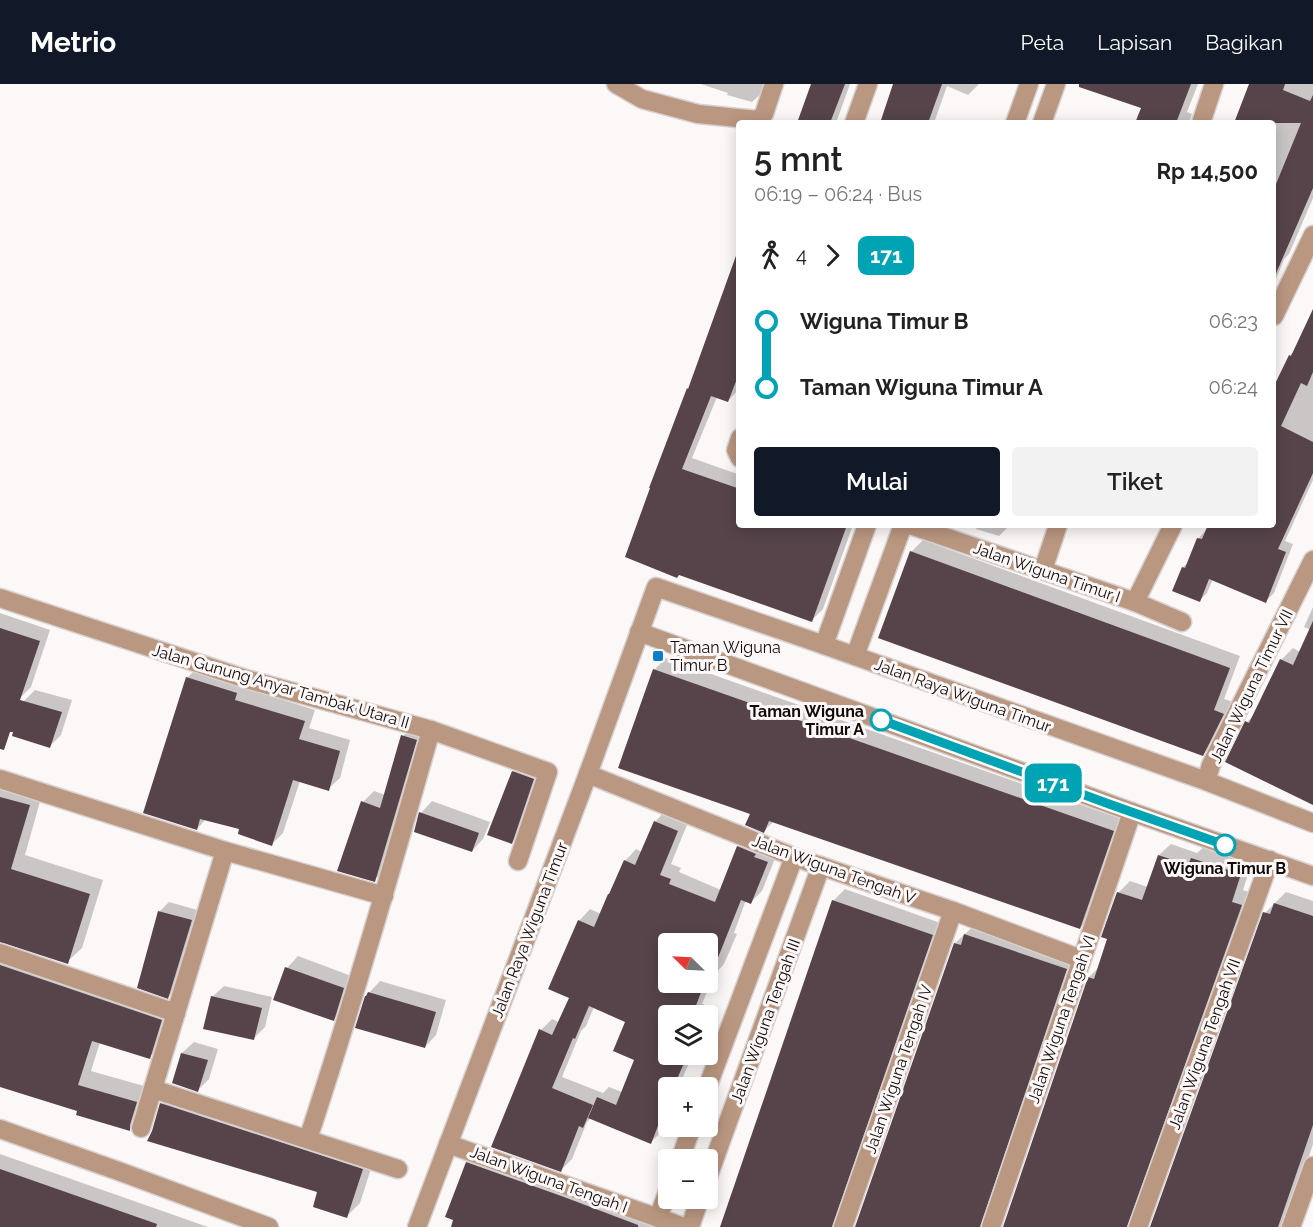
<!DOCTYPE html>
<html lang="id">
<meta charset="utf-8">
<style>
body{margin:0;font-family:Raleway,sans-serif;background:#f2f2f2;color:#222;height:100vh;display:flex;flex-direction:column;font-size:22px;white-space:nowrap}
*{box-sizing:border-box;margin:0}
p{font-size:20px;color:#767676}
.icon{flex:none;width:33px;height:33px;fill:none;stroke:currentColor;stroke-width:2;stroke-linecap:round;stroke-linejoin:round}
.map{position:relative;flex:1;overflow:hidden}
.panel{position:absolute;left:736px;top:36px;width:540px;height:408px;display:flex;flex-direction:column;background:#fff;border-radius:6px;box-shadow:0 3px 15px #0003}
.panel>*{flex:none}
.badge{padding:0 12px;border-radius:9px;font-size:21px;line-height:39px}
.needle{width:39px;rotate:294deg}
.fabs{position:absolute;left:658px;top:849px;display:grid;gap:12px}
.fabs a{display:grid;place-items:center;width:60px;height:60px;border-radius:6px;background:#fff;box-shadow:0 3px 15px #0003;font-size:30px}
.map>.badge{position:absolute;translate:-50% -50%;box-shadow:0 0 0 3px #fff}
.legs{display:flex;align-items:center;gap:9px;height:66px;padding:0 18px;font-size:20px}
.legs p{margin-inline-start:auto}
.summary{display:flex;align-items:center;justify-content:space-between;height:102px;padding:0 18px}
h1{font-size:33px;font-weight:600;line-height:45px}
.action{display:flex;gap:12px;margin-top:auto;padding:12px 18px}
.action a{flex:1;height:69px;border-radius:6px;background:#111827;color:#fff;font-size:24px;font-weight:600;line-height:69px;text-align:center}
.action a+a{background:#f2f2f2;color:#222}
ul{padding:0 18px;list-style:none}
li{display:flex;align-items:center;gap:21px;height:66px;font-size:22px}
li i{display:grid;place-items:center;width:9px;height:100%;margin:0 8px;background:currentColor}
li i::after{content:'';width:15px;height:15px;margin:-8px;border:4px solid;border-radius:50%;background:#fff}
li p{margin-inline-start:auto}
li:first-child i{background:linear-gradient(#0000 50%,currentColor 0)}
li:last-child i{background:linear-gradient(currentColor 50%,#0000 0)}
header{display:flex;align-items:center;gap:36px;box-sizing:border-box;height:84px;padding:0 30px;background:#111827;color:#fff}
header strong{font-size:28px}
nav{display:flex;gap:33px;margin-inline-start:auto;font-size:21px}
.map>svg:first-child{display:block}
.shadow{fill:#0003;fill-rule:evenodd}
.building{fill:#56444a}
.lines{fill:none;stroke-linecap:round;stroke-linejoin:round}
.minor-casing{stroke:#d7d2d2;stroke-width:21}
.minor{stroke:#ba9781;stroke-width:18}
.line-1-casing{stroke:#fff;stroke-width:14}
.line-1{stroke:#00a3b4;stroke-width:9}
.poi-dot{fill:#0f7ec8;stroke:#fdf8f8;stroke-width:2}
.stop-1-dot{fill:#fff;stroke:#00a3b4;stroke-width:3}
.labels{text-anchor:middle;stroke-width:6;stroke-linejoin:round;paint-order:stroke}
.street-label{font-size:16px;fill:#110a09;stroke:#fdf8f8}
.poi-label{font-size:16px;fill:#110a09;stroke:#fdf8f8;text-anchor:start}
.stop-label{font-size:16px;font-weight:bold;fill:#110a09;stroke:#fdf8f8;text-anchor:end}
</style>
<header>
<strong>Metrio</strong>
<nav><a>Peta</a><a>Lapisan</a><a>Bagikan</a></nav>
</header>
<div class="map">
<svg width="1313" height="1143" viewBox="0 0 1313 1143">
<rect width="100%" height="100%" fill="#fdf8f8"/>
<g class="shadow">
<polygon points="701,0 766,0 764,7 752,18 727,11 728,9"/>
<polygon points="813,0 850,0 836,39 799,39"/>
<polygon points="895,0 979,0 968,11 947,2 934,39 879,39 883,35"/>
<polygon points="1080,0 1198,0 1187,28 1192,30 1189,39 1136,39 1142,23"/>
<polygon points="1250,0 1313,0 1313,114 1289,170 1284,175 1274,200 1274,39 1235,39"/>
<polygon points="740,167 740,304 728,317 717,313 692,374 740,391 740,441 853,441 823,525 812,536 627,472 690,303"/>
<polygon points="1313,229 1313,396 1285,457 1293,460 1274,509 1266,517 1213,495 1207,509 1199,517 1174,507 1183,483 1190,477 1199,454 1210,441 1274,441 1274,303 1290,271 1296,266"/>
<polygon points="975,441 1010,441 999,452 976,445 977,442"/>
<polygon points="923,456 1240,572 1224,615 1234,618 1214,659 1203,670 911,468"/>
<polygon points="1313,523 1313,719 1247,638 1254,631 1281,576 1293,564 1300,568 1311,546 1304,543"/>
<polygon points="0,529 50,546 31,603 20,614 0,607"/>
<polygon points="666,574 1124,736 1092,832 1080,844 774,737 764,747 654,586"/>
<polygon points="199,582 247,598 245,604 315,626 309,644 350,656 340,694 328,705 300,697 283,749 272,760 241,744 206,735 197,745 145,728 188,593"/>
<polygon points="35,606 72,616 61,651 50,662 14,651 24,617"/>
<polygon points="414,641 427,644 386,785 374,796 363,718 374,707 385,711 403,652"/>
<polygon points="524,676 544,684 523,747 511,759 513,688"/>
<polygon points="0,685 43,707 25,771 103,796 82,864 67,878 3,857 5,861 176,922 164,958 150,973 100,958 91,987 151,1004 144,1031 130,1045 79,1026 0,1002"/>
<polygon points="432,717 490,738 483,755 472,767 421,729"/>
<path d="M666,726L689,736L671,780L681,784L679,788L721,806L738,763L750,752L778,767L762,807L751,818L746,816L734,849L737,850L724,880L714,891L702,920H704L700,932H669V970H693L678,1004H669V1030L662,1047L651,1058L591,1034L587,1038L572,1075L561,1086L541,946L552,935L559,938L571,913L579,837L590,825L601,830L625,777L636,765L642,768L655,738ZM669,860H708V898H669ZM594,923L627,937L636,976L622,1008L609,1003L603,1009L562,993L581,947L586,942Z"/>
<polygon points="1171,760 1197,769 1204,763 1252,779 1243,806 1252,809 1139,1124 1122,1143 1004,1143 1089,893 1099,883 1109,854 1118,809 1130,797 1148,803 1159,771"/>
<polygon points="845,805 943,840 852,1143 854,1143 722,1143 833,817"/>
<polygon points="1286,808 1313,817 1313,1060 1285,1143 1152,1143 1265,829"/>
<polygon points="169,818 201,827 178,903 168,913 159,828"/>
<polygon points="977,839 1077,874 999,1142 1003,1143 856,1143 955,859"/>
<polygon points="298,872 354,893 345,924 333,936 287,884"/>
<polygon points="380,897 446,916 436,951 425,963 369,909"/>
<polygon points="224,902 272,913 265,943 253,955 212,913"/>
<polygon points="194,958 218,965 209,995 198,1006 182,969"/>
<polygon points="175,1006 375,1072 360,1119 347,1132 319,1107 162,1020"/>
<polygon points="478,1067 660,1133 656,1143 452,1143 467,1079"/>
<polygon points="0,1070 208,1143 0,1143"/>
</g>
<g class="building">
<polygon points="811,0 845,0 830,39 797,39"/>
<polygon points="893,0 942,0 928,39 880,39"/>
<polygon points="1079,0 1191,0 1176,39 1135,39 1141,24 1079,3"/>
<polygon points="1249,0 1285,0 1283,6 1310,17 1313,11 1313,104 1274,194 1274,105 1301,39 1234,39"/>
<polygon points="737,169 740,170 740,287 728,318 711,312 682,385 740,405 740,441 847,441 812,538 679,491 677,494 625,473 650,404 649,404 687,304 688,305"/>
<polygon points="1313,225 1313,288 1307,302 1301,299 1281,342 1313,358 1313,389 1278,465 1286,468 1266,519 1209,495 1200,518 1172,507 1182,483 1185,484 1197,454 1202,455 1208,441 1274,441 1274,302 1289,271 1291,272"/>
<polygon points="910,467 1230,584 1214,626 1224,630 1203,672 878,554"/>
<polygon points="1313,537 1313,721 1225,678 1245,637 1249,639 1280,575 1293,581"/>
<polygon points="0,544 40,557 20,616 62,628 50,664 12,652 13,648 10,648 4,666 0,665"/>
<polygon points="653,585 1114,747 1080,845 769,737 764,749 745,741 750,730 618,684"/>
<polygon points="186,593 237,609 235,616 305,637 299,655 340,667 329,707 293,696 272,762 238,750 239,745 200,735 197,746 143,729"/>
<polygon points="401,651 417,656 375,798 337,787 361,717 380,724"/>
<polygon points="512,687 534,695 512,760 487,751"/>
<polygon points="0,713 30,721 11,785 90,810 68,880 0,858"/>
<polygon points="419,728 479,749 472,768 414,748"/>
<polygon points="654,737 678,747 660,791 671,795 669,800 715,818 737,762 756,770 754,773 768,778 751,820 741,816 709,896 708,896 708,860 669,860 669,898 705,898 692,932 669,932 669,970 688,970 673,1004 669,1004 669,1013 651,1060 588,1034 597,1013 616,1021 634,976 613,967 625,938 589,922 575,955 573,954 552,1004 593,1021 583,1044 579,1042 561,1088 491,1063 539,945 552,951 569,914 548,905 578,836 594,843 608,810 609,810 624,776 635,781"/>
<polygon points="1158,771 1188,781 1191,774 1241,790 1232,818 1242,821 1127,1143 1003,1143 1088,893 1094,895 1107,855 1101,853 1117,808 1142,816"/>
<polygon points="832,816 933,851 832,1143 720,1143"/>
<polygon points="1274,819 1313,832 1313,1041 1278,1143 1150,1143 1263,828 1270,830"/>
<polygon points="158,827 192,836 168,915 137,904"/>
<polygon points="964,850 1067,885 980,1143 855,1143 954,859 961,861"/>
<polygon points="0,881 162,936 150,975 92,957 78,1001 137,1018 130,1041 130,1047 76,1031 77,1027 0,1003"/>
<polygon points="285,883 344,904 334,937 273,916"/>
<polygon points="368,908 436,928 425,964 355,944 365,912 366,912"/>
<polygon points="211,912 262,924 254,956 203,945"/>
<polygon points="181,969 208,976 198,1008 172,999"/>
<polygon points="160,1019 363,1085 347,1134 313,1123 317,1108 147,1057 152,1047"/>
<polygon points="466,1078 564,1113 638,1141 638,1143 451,1143 453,1136 445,1133"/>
<polygon points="0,1085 157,1140 156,1143 0,1143"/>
</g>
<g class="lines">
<defs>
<g id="minor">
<polyline points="616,0 642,15 698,30 758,36 764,30 774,0"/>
<polyline points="854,39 868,0"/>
<polyline points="1015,39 1029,0"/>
<polyline points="1042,39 1056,0"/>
<polyline points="1201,39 1214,0"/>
<polyline points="1274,232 1313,151"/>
<polyline points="740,354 736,366 740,374"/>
<polyline points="910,441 1135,518 1182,538"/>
<polyline points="1043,486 1058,441"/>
<path d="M0,514L246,595L431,646C392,783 353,919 308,1055"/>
<polyline points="1135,518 1173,441"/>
<polyline points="639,548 1132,728 1313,792"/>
<polyline points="824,561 867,441"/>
<polyline points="855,572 903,441"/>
<polyline points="431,646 548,688 518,777"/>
<polyline points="588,690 794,773 953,827 1081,875"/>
<polyline points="0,695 225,767 384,812"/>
<polyline points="1206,697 1211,681 1313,476"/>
<polyline points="0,869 176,929"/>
<polyline points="707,1004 794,773"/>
<polyline points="153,1005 398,1085"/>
<polyline points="141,1044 225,767"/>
<polyline points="0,1045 121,1088 269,1143"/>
<polyline points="448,1060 684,1143"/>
<polyline points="680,1076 692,1042"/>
<polyline points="708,1093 821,782"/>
<polyline points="658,1134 669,1104"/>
<polyline points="417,1143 588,690 656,503 824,561 1206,697 1313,739"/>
<polyline points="690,1143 700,1114"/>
<polyline points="843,1143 953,827"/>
<polyline points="991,1143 1132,728"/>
<polyline points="1138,1143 1270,776"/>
<polyline points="1291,1143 1313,1082"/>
</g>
</defs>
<use href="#minor" class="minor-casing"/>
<use href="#minor" class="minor"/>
</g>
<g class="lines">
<defs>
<polyline id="line-1" points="881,636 1109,720 1225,761"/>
</defs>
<use href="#line-1" class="line-1-casing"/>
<use href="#line-1" class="line-1"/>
</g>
<rect class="poi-dot" x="652" y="566" width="12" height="12" rx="3"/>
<g class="stop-1-dot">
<circle cx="881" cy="636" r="10"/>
<circle cx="1225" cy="761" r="10"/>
</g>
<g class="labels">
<g class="street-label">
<text transform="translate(1047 488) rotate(19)" y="6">Jalan Wiguna Timur I</text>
<text transform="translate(281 602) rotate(16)" y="6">Jalan Gunung Anyar Tambak Utara II</text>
<text transform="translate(1251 602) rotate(-64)" y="6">Jalan Wiguna Timur VII</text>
<text transform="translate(963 611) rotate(20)" y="6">Jalan Raya Wiguna Timur</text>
<text transform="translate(834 785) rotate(20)" y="6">Jalan Wiguna Tengah V</text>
<text transform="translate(529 846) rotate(-69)" y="6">Jalan Raya Wiguna Timur</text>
<text transform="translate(1061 935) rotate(-71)" y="6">Jalan Wiguna Tengah VI</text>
<text transform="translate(765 937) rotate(-70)" y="6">Jalan Wiguna Tengah III</text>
<text transform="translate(1204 960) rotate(-70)" y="6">Jalan Wiguna Tengah VII</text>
<text transform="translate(898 985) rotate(-71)" y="6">Jalan Wiguna Tengah IV</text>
<text transform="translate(549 1095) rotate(20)" y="6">Jalan Wiguna Tengah I</text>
</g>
<g class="poi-label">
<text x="670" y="569">Taman Wiguna<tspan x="670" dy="18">Timur B</tspan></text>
</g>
<g class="stop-label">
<text x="864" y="633">Taman Wiguna<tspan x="864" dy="18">Timur A</tspan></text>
<text x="1225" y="790" text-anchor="middle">Wiguna Timur B</text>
</g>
</g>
</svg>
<div class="fabs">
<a><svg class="needle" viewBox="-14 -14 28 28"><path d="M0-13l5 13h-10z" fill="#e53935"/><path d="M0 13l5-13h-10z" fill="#767676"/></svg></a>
<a><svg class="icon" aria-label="layers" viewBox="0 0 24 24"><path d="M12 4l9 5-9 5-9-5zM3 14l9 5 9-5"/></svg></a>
<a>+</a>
<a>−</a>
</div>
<b class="badge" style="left:1053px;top:699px;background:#00a3b4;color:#fff">171</b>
<section class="panel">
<div class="summary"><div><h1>5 mnt</h1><p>06:19 – 06:24 · Bus</p></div><b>Rp 14,500</b></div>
<div class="legs"><svg class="icon" aria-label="walk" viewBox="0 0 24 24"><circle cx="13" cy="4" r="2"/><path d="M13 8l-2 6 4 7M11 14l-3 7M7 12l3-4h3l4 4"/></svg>4<svg class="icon" aria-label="forward" viewBox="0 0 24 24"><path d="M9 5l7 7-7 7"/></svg><b class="badge" style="background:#00a3b4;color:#fff">171</b></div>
<ul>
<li><i style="color:#00a3b4"></i><b>Wiguna Timur B</b><p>06:23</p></li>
<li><i style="color:#00a3b4"></i><b>Taman Wiguna Timur A</b><p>06:24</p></li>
</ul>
<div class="action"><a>Mulai</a><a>Tiket</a></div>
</section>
</div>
